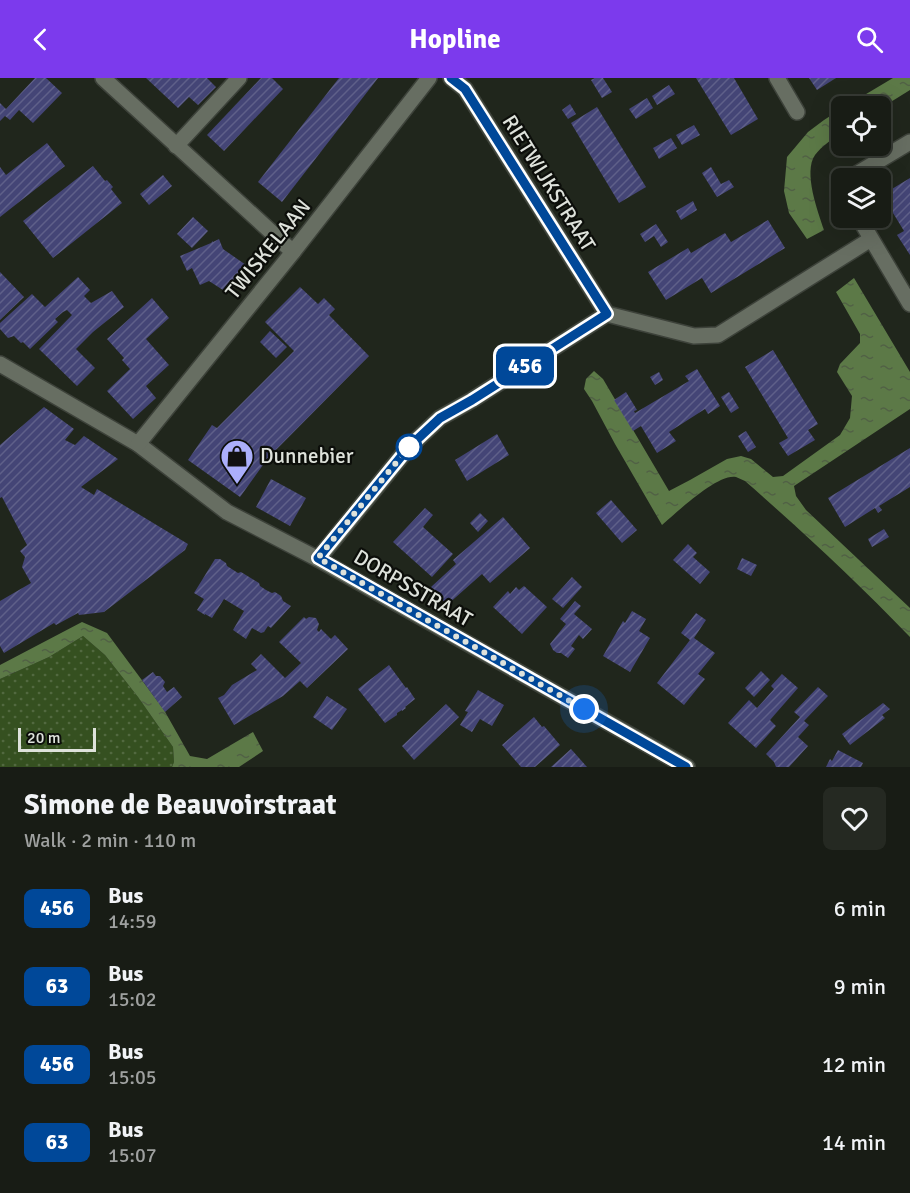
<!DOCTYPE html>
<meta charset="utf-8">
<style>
body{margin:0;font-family:Signika,sans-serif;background:#252922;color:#f1f3f6;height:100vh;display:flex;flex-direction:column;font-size:22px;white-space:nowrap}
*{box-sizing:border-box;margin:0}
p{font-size:20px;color:#9fa1a0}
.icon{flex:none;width:33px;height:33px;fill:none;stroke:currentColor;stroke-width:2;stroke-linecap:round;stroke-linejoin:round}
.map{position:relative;height:689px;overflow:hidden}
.sheet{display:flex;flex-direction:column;background:#181c15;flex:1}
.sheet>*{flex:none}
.badge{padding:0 12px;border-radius:9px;font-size:21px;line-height:39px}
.fabs{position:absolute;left:831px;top:18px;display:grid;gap:12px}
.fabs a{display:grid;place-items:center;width:60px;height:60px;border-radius:9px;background:#181c15;box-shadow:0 6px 24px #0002,0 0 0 2px #363a34;font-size:30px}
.scale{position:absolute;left:18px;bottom:15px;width:78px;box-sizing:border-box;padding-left:6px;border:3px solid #dee2db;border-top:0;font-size:16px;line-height:21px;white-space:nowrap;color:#dee2db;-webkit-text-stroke:4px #0c0e0a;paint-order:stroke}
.you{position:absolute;width:30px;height:30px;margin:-15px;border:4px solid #fff;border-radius:50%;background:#1a73e8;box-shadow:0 0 0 9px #1a73e833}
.map>.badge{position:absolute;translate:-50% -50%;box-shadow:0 0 0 3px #fff}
.round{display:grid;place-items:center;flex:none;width:63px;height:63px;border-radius:9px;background:#252922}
.summary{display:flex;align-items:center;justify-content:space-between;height:102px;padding:0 24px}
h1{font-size:28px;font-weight:800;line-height:45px}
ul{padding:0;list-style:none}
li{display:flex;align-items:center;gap:18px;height:78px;padding:0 24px}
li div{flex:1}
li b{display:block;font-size:22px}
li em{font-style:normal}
li .badge{min-width:66px;font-weight:700;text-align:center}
header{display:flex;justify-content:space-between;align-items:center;height:78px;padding:0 24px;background:#7c3aed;color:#fff;font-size:27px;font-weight:800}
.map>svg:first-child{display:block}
.grass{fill:url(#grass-dots)}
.water{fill:url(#water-ripples)}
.building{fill:url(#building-hatch)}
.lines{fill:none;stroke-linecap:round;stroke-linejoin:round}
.minor-casing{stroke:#3d423a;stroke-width:18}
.minor{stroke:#676e62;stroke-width:15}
.line-casing{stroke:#fff;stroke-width:14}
.line{stroke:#004899;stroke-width:9}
.walk{stroke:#dee2db;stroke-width:6;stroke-dasharray:0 10.8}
.stop-dot{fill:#fff;stroke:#004899;stroke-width:3}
.labels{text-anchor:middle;stroke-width:4.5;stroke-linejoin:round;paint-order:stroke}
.street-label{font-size:21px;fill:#dee2db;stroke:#0c0e0a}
.poi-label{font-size:21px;fill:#dee2db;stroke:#0c0e0a;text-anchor:start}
</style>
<header><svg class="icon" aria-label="back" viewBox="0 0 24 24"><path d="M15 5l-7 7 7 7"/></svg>Hopline<svg class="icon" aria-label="search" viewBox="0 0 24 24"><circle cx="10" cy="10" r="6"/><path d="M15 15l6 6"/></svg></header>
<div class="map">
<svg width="910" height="689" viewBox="0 0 910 689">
<defs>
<pattern id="grass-dots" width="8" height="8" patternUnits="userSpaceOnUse" patternTransform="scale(1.5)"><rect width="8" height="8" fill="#355020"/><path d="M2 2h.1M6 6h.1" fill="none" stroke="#526940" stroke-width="1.8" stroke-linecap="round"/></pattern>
<pattern id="water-ripples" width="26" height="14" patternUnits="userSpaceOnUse" patternTransform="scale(1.5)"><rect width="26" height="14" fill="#5c7947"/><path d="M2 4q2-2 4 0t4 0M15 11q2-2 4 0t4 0" fill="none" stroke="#516145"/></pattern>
<pattern id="building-hatch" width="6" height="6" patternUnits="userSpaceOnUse" patternTransform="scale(1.5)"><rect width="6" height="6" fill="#444576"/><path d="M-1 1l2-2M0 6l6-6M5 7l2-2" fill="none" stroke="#5f6089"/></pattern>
</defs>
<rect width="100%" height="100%" fill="#20261c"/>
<polygon class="grass" points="83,558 105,577 138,619 173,669 174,684 172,689 0,689 0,601 49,579"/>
<g class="water">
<polygon points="893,0 910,0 910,12 881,30 880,28 846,28"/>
<path d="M841,31V55C832,61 822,68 815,77C803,94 818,134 824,152L807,161L789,135L784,113L787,79L808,54L824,42Z"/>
<path d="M854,200L910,294V331L794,408L796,418L806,432L910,530V559C857,504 802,453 745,403C742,402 739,400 736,399C718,395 676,435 662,447L615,366L592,323L584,311L586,301L594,293L603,301L669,413L690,402L727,381L741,378L751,381L773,399L783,398L840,357L850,340L852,318L837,294L840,286L860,265V256L836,214Z"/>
<polygon points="82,544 107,555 164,632 190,678 207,681 253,654 263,673 239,689 172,689 174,684 173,669 138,619 105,577 83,558 49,579 0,601 0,587"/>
</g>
<g class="building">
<polygon points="35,0 46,0 62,15 33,45 19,32 10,42 5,38 0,43 0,25 6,31"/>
<polygon points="146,0 207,0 216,9 198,27 189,19 178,30"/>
<polygon points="261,0 272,0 283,11 224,73 207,57"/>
<polygon points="339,0 378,0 282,124 258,104"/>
<polygon points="595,0 603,0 612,14 602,20 591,2"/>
<polygon points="696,0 734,0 758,41 731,57"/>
<polygon points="809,0 836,0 817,12"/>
<polygon points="669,7 675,16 657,27 652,18"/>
<polygon points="647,20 653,30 636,41 629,31"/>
<polygon points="570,26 576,36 568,41 562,32"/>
<polygon points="597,29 646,109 619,125 571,45"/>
<polygon points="694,47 700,57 682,67 676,57"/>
<polygon points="671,60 677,70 659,81 653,70"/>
<polygon points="47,65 65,88 0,139 0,89 6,97"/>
<polygon points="93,88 105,103 107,102 113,109 111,111 122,125 53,180 23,143"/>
<polygon points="711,89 721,106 729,102 734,109 717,119 702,95"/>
<polygon points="163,97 172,108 149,127 140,116"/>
<polygon points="910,100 910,177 897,157 904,153 882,117"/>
<polygon points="693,123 697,132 681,142 676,133"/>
<polygon points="193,139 208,153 192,170 177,156"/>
<polygon points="768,142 785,170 711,215 702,200 666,222 648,194 688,170 691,175 725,155 731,164"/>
<polygon points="656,146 668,164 661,169 654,158 645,164 640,156"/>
<polygon points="219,161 223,171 246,187 226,214 209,203 200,207 192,190 187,193 180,178 211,165 213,163 213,164"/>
<polygon points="0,194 24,219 0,242"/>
<polygon points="78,199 90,212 84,218 91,225 112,213 124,229 93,254 76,271 95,290 77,308 39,271 72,237 67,232 63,234 55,241 58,244 30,271 23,264 21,265 14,258 8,260 0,251 0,245 32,216 45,229"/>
<polygon points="300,209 318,226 324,220 335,231 329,237 369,278 262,386 263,387 240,419 188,382 212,347 217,350 294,273 265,244"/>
<polygon points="152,220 169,240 146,261 169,287 146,308 156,320 133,341 107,313 130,291 122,282 124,280 107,261"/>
<polygon points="270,253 287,269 276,280 260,264"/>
<polygon points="773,272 818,346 808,352 815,362 788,378 779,365 788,360 745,289"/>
<polygon points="697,291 720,328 708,336 705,331 669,354 676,363 657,375 641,348 633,353 614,322 626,314 637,332 634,333 635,335 689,303 685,298"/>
<polygon points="659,294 663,302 655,307 650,299"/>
<polygon points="729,314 739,330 731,335 721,319"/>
<polygon points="44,329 74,351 65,362 75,367 84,358 118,381 81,409 94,417 97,411 188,466 185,472 104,534 79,537 78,535 56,547 54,545 4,575 0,568 0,523 31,505 22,489 25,479 20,473 27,467 2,419 0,420 0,367"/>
<polygon points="746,353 756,369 748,374 738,358"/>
<polygon points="497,356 509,377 467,403 455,382"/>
<polygon points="910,370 910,409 879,428 882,432 878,435 875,430 845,449 828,420"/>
<polygon points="271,401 306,420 290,448 256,429"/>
<polygon points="611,422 637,452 622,465 596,435"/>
<polygon points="425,430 433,437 423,449 453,476 432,499 393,464"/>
<polygon points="480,435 488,443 478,454 470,445"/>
<polygon points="503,439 530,470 490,505 482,496 447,527 431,509 456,486 453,482"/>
<polygon points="884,451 889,459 872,469 868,461"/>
<polygon points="688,466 697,475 693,479 710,494 700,506 673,482"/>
<polygon points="742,480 757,487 751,498 737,491"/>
<polygon points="215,481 220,481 226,485 227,488 238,495 241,494 259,505 260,508 266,512 272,515 275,514 281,518 283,523 291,528 271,550 268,548 264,554 261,555 252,550 246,561 233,552 244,533 224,521 212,540 205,536 205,537 197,532 204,521 194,515"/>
<polygon points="572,499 582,509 563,530 552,521"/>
<polygon points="524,508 547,529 522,556 493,529 508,513 510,516 516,509 519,512"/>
<polygon points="575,523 581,528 574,536 592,551 583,561 579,557 571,568 575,571 568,580 561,575 557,575 553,572 550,566 566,546 560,541"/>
<polygon points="632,533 646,541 639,553 650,560 630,594 603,578 623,543 625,545"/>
<polygon points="696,535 706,542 694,560 715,575 698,596 705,601 684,627 657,605 690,562 681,555"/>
<polygon points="304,539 306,541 309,539 316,540 319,546 317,552 319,554 321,551 331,561 335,557 348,571 307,610 300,603 283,618 234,647 218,620 224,617 232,607 257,592 251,586 261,576 285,600 301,585 279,564"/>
<polygon points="389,587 406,610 407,609 415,621 405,629 406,630 402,633 402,632 397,635 397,637 385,645 358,611"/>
<polygon points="761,593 770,602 754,619 745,610"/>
<polygon points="153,594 156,598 160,598 165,604 163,608 167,614 174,609 182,619 165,634 142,602"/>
<polygon points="782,596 798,610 770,642 776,648 756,670 728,645 749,622 757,630 774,611 771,608"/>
<polygon points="818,609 828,618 804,643 809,647 798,659 808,668 789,689 776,689 774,684 766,676 800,639 794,634"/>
<polygon points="478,612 504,627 492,648 480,641 472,654 460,647 468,634 465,633"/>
<polygon points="327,618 347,631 332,652 313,639"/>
<polygon points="883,625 890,631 882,637 885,640 850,667 842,656"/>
<polygon points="446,626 459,639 414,682 402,668"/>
<polygon points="534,639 542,649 544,648 560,667 535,689 521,689 502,667"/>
<polygon points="571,671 587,689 551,689"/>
<polygon points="838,672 863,685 861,689 826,689 830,681 832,683"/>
</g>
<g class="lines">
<defs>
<g id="minor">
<polyline points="103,0 293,174"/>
<polyline points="451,0 465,11 607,236"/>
<polyline points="777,0 797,34"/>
<polyline points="176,68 239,0"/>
<polyline points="850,100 910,64"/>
<polyline points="842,106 839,107 842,111"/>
<polyline points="859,140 910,226"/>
<polyline points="0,286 138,366 227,434 318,481 687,689"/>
<polyline points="138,366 293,174 429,0"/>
<polyline points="318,481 409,369 440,340 472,322 607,236 694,258 718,257 871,161"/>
</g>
</defs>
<use href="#minor" class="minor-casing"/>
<use href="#minor" class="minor"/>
</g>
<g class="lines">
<defs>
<polyline id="line" points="451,0 465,11 607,236 472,322 440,340 409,369 318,480 686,689"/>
</defs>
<use href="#line" class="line-casing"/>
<use href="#line" class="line"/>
<polyline class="walk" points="409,369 318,480 584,631"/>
</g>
<defs>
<symbol id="shop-pin" viewBox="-11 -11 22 30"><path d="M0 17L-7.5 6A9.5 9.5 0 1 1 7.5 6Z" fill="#abaffb" stroke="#0c0e0a"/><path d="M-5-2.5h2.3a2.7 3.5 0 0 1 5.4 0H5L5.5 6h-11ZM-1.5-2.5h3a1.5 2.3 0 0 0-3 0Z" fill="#111"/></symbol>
</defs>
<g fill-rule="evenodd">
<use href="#shop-pin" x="218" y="359" width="38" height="52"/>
</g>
<circle class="stop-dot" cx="409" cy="369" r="12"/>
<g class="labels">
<g class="street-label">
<text transform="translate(549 105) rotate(58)" y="7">RIETWIJKSTRAAT</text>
<text transform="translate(268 171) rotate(-51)" y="7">TWISKELAAN</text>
<text transform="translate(413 510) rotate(30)" y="7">DORPSSTRAAT</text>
</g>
<g class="poi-label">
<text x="260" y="385">Dunnebier</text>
</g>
</g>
</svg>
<div class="fabs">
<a><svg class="icon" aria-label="locate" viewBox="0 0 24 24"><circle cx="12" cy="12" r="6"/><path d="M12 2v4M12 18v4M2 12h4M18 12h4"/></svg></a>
<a><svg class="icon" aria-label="layers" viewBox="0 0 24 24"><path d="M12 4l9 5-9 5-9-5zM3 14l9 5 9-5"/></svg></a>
</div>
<div class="scale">20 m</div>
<div class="you" style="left:584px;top:631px"></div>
<b class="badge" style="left:525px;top:288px;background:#004899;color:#fff">456</b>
</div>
<section class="sheet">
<div class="summary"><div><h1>Simone de Beauvoirstraat</h1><p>Walk · 2 min · 110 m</p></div><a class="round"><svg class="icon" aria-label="heart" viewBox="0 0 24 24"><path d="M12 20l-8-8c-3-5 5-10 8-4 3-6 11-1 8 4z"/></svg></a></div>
<ul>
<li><span class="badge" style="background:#004899;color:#fff">456</span><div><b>Bus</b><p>14:59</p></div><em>6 min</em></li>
<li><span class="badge" style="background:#004899;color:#fff">63</span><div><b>Bus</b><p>15:02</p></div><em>9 min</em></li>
<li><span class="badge" style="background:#004899;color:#fff">456</span><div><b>Bus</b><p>15:05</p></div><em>12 min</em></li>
<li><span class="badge" style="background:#004899;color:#fff">63</span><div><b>Bus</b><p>15:07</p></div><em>14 min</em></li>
</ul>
</section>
